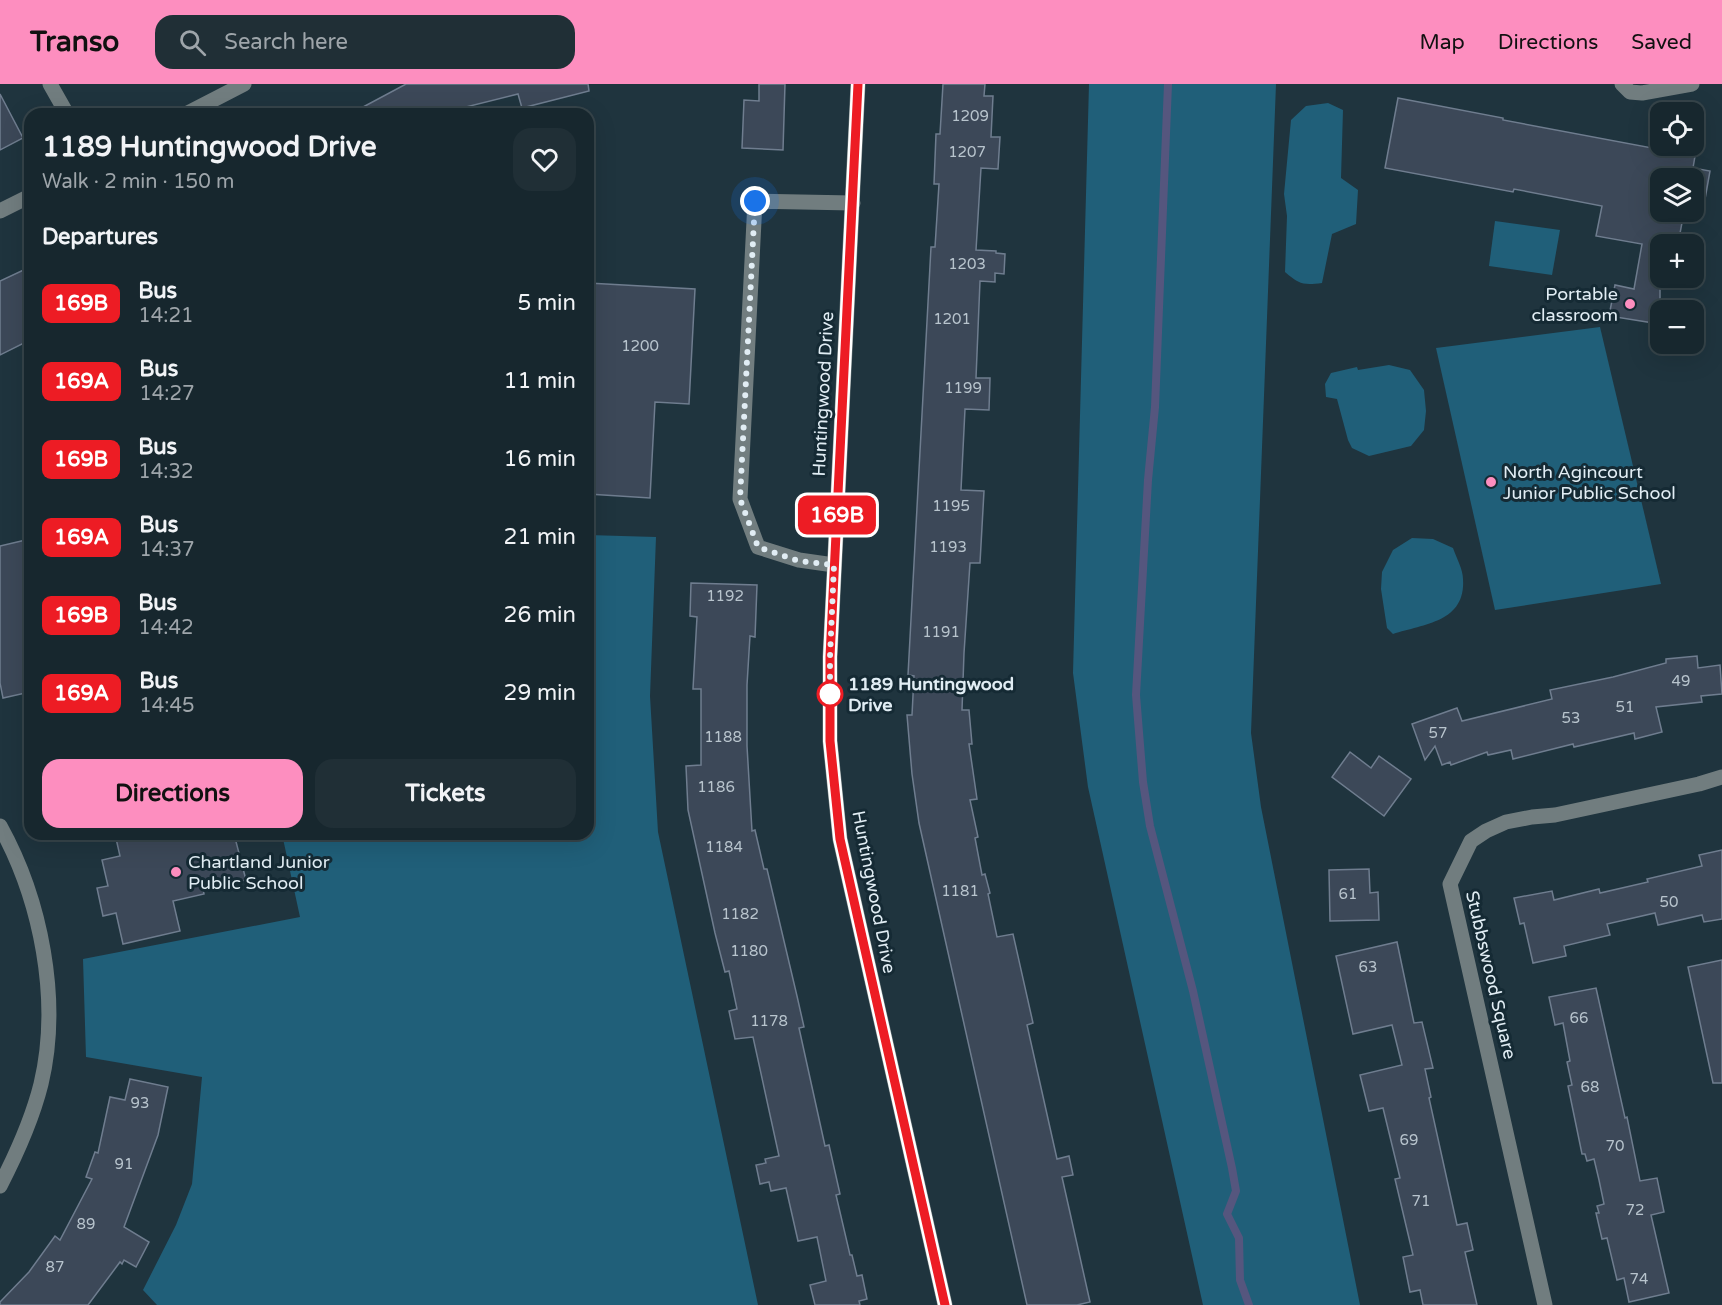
<!DOCTYPE html>
<meta charset="utf-8">
<style>
body{margin:0;font-family:"Varela Round",sans-serif;background:#202f36;color:#f1f3f6;height:100vh;display:flex;flex-direction:column;font-size:22px;white-space:nowrap}
*{box-sizing:border-box;margin:0}
p{font-size:20px;color:#9ea5aa}
.icon{flex:none;width:33px;height:33px;fill:none;stroke:currentColor;stroke-width:2;stroke-linecap:round;stroke-linejoin:round}
.map{position:relative;flex:1;overflow:hidden}
.sheet{position:absolute;left:24px;top:24px;width:570px;height:732px;display:flex;flex-direction:column;background:#17272e;border-radius:18px;box-shadow:0 6px 24px #0002,0 0 0 2px #36444a}
.sheet>*{flex:none}
.badge{padding:0 12px;border-radius:9px;font-size:21px;line-height:39px}
.controls{position:absolute;left:1650px;top:18px;display:grid;gap:12px}
.controls a{display:grid;place-items:center;width:54px;height:54px;border-radius:12px;background:#17272e;box-shadow:0 6px 24px #0002,0 0 0 2px #36444a;font-size:30px}
.you{position:absolute;width:30px;height:30px;margin:-15px;border:4px solid #fff;border-radius:50%;background:#1a73e8;box-shadow:0 0 0 9px #1a73e833}
.map>.badge{position:absolute;translate:-50% -50%;box-shadow:0 0 0 3px #fff}
h2{padding:0 18px;font-size:22px;line-height:54px}
.round{display:grid;place-items:center;flex:none;width:63px;height:63px;border-radius:18px;background:#202f36}
.head{display:flex;align-items:center;justify-content:space-between;height:102px;padding:0 18px}
h1{font-size:28px;font-weight:800;line-height:45px}
.action{display:flex;gap:12px;margin-top:auto;padding:12px 18px}
.action a{flex:1;height:69px;border-radius:18px;background:#fd8ebf;color:#111;font-size:24px;font-weight:800;line-height:69px;text-align:center}
.action a+a{background:#202f36;color:#f1f3f6}
ul{padding:0;list-style:none}
li{display:flex;align-items:center;gap:18px;height:78px;padding:0 18px}
li div{flex:1}
li b{display:block;font-size:22px}
li em{font-style:normal}
li .badge{min-width:66px;font-weight:700;text-align:center}
header{display:flex;align-items:center;gap:36px;box-sizing:border-box;height:84px;padding:0 30px;background:#fd8ebf;color:#111}
header strong{font-size:28px}
nav{display:flex;gap:33px;margin-inline-start:auto;font-size:21px}
.search{width:420px;height:54px;background:#202f36;display:flex;align-items:center;gap:15px;box-sizing:border-box;padding:0 21px;border-radius:18px;color:#9ea5aa;font-size:22px}
.map>svg:first-child{display:block}
.green{fill:#205f79}
.lines{fill:none;stroke-linecap:round;stroke-linejoin:round}
.stream{stroke:#55567e;stroke-width:8}
.building{fill:#3c4858;stroke:#6f7d8f;stroke-width:1.5;fill-rule:evenodd}
.minor{stroke:#717d7f;stroke-width:15}
.line-casing{stroke:#fff;stroke-width:14}
.line{stroke:#ed1c24;stroke-width:9}
.walk{stroke:#e1edf4;stroke-width:6;stroke-dasharray:0 10.8}
.poi-dot{fill:#fd8ebf;stroke:#152a34;stroke-width:2}
.stop-dot{fill:#fff;stroke:#ed1c24;stroke-width:3}
.labels{text-anchor:middle;stroke-width:6;stroke-linejoin:round;paint-order:stroke}
.number-label{font-size:15px;fill:#b8c4cd}
.poi-label{font-size:18px;fill:#e1edf4;stroke:#152a34;text-anchor:start}
.street-label{font-size:18px;fill:#e1edf4;stroke:#152a34}
.stop-label{font-size:18px;font-weight:bold;fill:#e1edf4;stroke:#152a34;text-anchor:start}
</style>
<header>
<strong>Transo</strong>
<div class="search"><svg class="icon" aria-label="search" viewBox="0 0 24 24"><circle cx="10" cy="10" r="6"/><path d="M15 15l6 6"/></svg>Search here</div>
<nav><a>Map</a><a>Directions</a><a>Saved</a></nav>
</header>
<div class="map">
<svg width="1722" height="1221" viewBox="0 0 1722 1221">
<rect width="100%" height="100%" fill="#1f343e"/>
<g class="green">
<polygon points="1089,0 1276,0 1251,649 1261,723 1360,1221 1203,1221 1088,703 1073,589"/>
<path d="M1328,19L1343,26L1341,94L1358,106L1356,140L1332,150L1322,199C1304,201 1300,201 1285,188L1287,132L1284,110L1291,36L1306,22Z"/>
<polygon points="1495,137 1560,146 1552,191 1489,182"/>
<polygon points="1600,243 1661,500 1495,526 1436,264"/>
<polygon points="1389,281 1410,286 1424,306 1426,327 1424,346 1411,362 1369,372 1352,364 1348,356 1337,315 1326,313 1325,300 1331,289 1357,283 1358,286"/>
<polygon points="588,451 656,453 650,612 658,748 758,1221 157,1221 143,1206 176,1141 192,1100 202,993 86,973 83,875 300,833 282,750 588,750"/>
<path d="M1412,454L1433,455L1453,464C1456,473 1463,485 1463,495C1466,538 1424,540 1393,550L1387,544L1381,505L1382,488L1393,466Z"/>
</g>
<g class="lines">
<polyline class="stream" points="1168,0 1155,323 1148,396 1136,611 1143,698 1150,742 1193,907 1232,1084 1236,1107 1227,1130 1239,1154 1240,1196 1249,1221"/>
</g>
<g class="building">
<polygon points="406,0 588,0 589,7 522,24 518,10 438,30 350,30"/>
<polygon points="759,0 785,0 783,66 742,64 744,16 759,17"/>
<polygon points="943,0 985,0 984,12 993,12 991,53 1000,53 998,85 981,84 976,166 996,167 996,169 1005,170 1004,190 995,189 995,198 980,197 976,294 990,294 989,326 965,325 961,406 984,407 980,479 970,479 964,569 962,626 969,626 972,660 969,660 977,715 970,716 978,753 975,754 982,791 985,790 990,809 988,810 997,853 1013,850 1033,939 1027,941 1057,1075 1069,1072 1073,1091 1062,1093 1090,1218 1077,1221 1027,1221 919,739 912,690 907,631 912,631 914,592 908,591 931,163 935,163 939,100 934,100 936,50 940,50"/>
<polygon points="0,10 23,54 0,66"/>
<path d="M1398,14L1503,34V36L1695,72L1693,84L1710,87L1702,132L1684,128L1678,160H1660V240L1609,232L1615,201L1634,205L1642,160L1596,152L1602,122L1514,105L1513,108L1385,84ZM1660,94H1694V128H1660Z"/>
<polygon points="30,183 30,256 0,271 0,197"/>
<polygon points="588,199 695,205 689,320 655,318 650,414 588,410"/>
<polygon points="30,455 30,608 3,614 0,599 0,462"/>
<polygon points="691,499 757,501 755,553 750,552 747,601 747,662 752,747 755,746 764,785 767,785 797,912 804,943 799,944 825,1062 829,1061 840,1110 836,1111 850,1171 852,1171 857,1192 862,1191 867,1215 859,1217 860,1221 815,1221 810,1201 826,1197 817,1153 798,1157 786,1104 771,1107 769,1098 760,1100 756,1081 766,1079 765,1075 779,1072 753,953 735,955 729,927 737,925 729,887 725,888 715,849 688,726 686,682 701,681 701,605 693,605 697,533 690,532"/>
<polygon points="1697,572 1698,584 1720,581 1722,610 1701,612 1702,618 1656,623 1662,648 1635,655 1634,649 1574,663 1573,660 1513,675 1511,666 1488,671 1487,668 1451,681 1450,678 1442,681 1435,662 1425,676 1412,640 1457,624 1462,637 1552,615 1550,606 1613,593 1666,579 1666,575"/>
<polygon points="1350,668 1371,684 1379,672 1411,695 1384,732 1332,693"/>
<polygon points="115,750 234,750 246,796 203,805 204,810 173,817 180,847 123,860 116,829 103,832 97,804 108,802 102,776 120,772"/>
<polygon points="1722,766 1722,835 1704,838 1702,831 1658,841 1655,829 1607,840 1610,851 1564,862 1566,872 1533,879 1524,839 1520,840 1514,814 1552,807 1554,816 1599,805 1600,809 1648,798 1647,795 1702,782 1699,771"/>
<polygon points="1369,785 1370,809 1378,808 1379,836 1330,837 1329,786"/>
<polygon points="1397,858 1414,939 1422,938 1433,984 1425,985 1431,1013 1429,1014 1457,1141 1467,1139 1473,1166 1465,1168 1477,1221 1423,1221 1420,1206 1410,1208 1403,1173 1413,1171 1395,1095 1400,1094 1383,1024 1369,1027 1360,991 1402,981 1392,941 1353,950 1336,872"/>
<polygon points="1722,876 1722,999 1713,999 1688,883"/>
<polygon points="1596,904 1625,1034 1627,1033 1640,1097 1657,1094 1664,1128 1651,1131 1669,1209 1629,1218 1624,1194 1617,1196 1607,1154 1602,1155 1596,1129 1599,1129 1597,1122 1604,1120 1599,1096 1594,1075 1587,1077 1585,1070 1582,1070 1568,1002 1572,1001 1567,978 1570,977 1563,939 1555,941 1549,913"/>
<polygon points="130,995 168,1003 158,1051 124,1143 149,1158 136,1183 124,1176 122,1180 120,1178 88,1221 0,1221 0,1218 29,1188 55,1152 60,1156 92,1095 86,1093 95,1068 98,1069 110,1013 125,1016"/>
</g>
<g class="lines">
<g class="minor">
<polyline points="50,0 67,30"/>
<polyline points="858,0 830,573 830,657 840,755 945,1221"/>
<polyline points="1622,0 1630,8 1642,9 1692,0"/>
<polyline points="186,30 244,0"/>
<polyline points="0,127 30,112"/>
<polyline points="834,481 799,476 758,463 740,415 755,117 853,119"/>
<path d="M0,742C41,816 61,916 41,1000C32,1036 17,1069 0,1102"/>
<polyline points="1545,1221 1450,800 1471,757 1486,747 1506,738 1532,733 1555,731 1699,700 1722,693"/>
</g>
</g>
<g class="lines">
<defs>
<polyline id="line" points="858,0 830,573 830,657 840,755 945,1221"/>
</defs>
<use href="#line" class="line-casing"/>
<use href="#line" class="line"/>
<polyline class="walk" points="755,117 740,415 758,463 799,477 834,481 830,573 830,615 830,610"/>
</g>
<g class="poi-dot">
<circle cx="1630" cy="220" r="6"/>
<circle cx="1491" cy="398" r="6"/>
<circle cx="176" cy="788" r="6"/>
</g>
<circle class="stop-dot" cx="830" cy="610" r="12"/>
<g class="labels">
<g class="number-label">
<text x="970" y="37">1209</text>
<text x="967" y="73">1207</text>
<text x="967" y="185">1203</text>
<text x="952" y="240">1201</text>
<text x="640" y="267">1200</text>
<text x="963" y="309">1199</text>
<text x="951" y="427">1195</text>
<text x="948" y="468">1193</text>
<text x="725" y="517">1192</text>
<text x="941" y="553">1191</text>
<text x="1681" y="602">49</text>
<text x="1625" y="628">51</text>
<text x="1571" y="639">53</text>
<text x="1438" y="654">57</text>
<text x="723" y="658">1188</text>
<text x="716" y="708">1186</text>
<text x="724" y="768">1184</text>
<text x="960" y="812">1181</text>
<text x="1348" y="815">61</text>
<text x="1669" y="823">50</text>
<text x="740" y="835">1182</text>
<text x="749" y="872">1180</text>
<text x="1368" y="888">63</text>
<text x="1579" y="939">66</text>
<text x="769" y="942">1178</text>
<text x="1590" y="1008">68</text>
<text x="140" y="1024">93</text>
<text x="1409" y="1061">69</text>
<text x="1615" y="1067">70</text>
<text x="124" y="1085">91</text>
<text x="1421" y="1122">71</text>
<text x="1635" y="1131">72</text>
<text x="86" y="1145">89</text>
<text x="55" y="1188">87</text>
<text x="1639" y="1200">74</text>
</g>
<g class="poi-label">
<text x="1618" y="216" text-anchor="end">Portable<tspan x="1618" dy="21">classroom</tspan></text>
<text x="1503" y="394">North Agincourt<tspan x="1503" dy="21">Junior Public School</tspan></text>
<text x="188" y="784">Chartland Junior<tspan x="188" dy="21">Public School</tspan></text>
</g>
<g class="street-label">
<text transform="translate(823 310) rotate(-87)" y="6">Huntingwood Drive</text>
<text transform="translate(874 808) rotate(79)" y="6">Huntingwood Drive</text>
<text transform="translate(1491 891) rotate(77)" y="6">Stubbswood Square</text>
</g>
<g class="stop-label">
<text x="848" y="606">1189 Huntingwood<tspan x="848" dy="21">Drive</tspan></text>
</g>
</g>
</svg>
<div class="controls">
<a><svg class="icon" aria-label="locate" viewBox="0 0 24 24"><circle cx="12" cy="12" r="6"/><path d="M12 2v4M12 18v4M2 12h4M18 12h4"/></svg></a>
<a><svg class="icon" aria-label="layers" viewBox="0 0 24 24"><path d="M12 4l9 5-9 5-9-5zM3 14l9 5 9-5"/></svg></a>
<a>+</a>
<a>−</a>
</div>
<div class="you" style="left:755px;top:117px"></div>
<b class="badge" style="left:837px;top:431px;background:#ed1c24;color:#fff">169B</b>
<section class="sheet">
<div class="head"><div><h1>1189 Huntingwood Drive</h1><p>Walk · 2 min · 150 m</p></div><a class="round"><svg class="icon" aria-label="heart" viewBox="0 0 24 24"><path d="M12 20l-8-8c-3-5 5-10 8-4 3-6 11-1 8 4z"/></svg></a></div>
<h2>Departures</h2>
<ul>
<li><span class="badge" style="background:#ed1c24;color:#fff">169B</span><div><b>Bus</b><p>14:21</p></div><em>5 min</em></li>
<li><span class="badge" style="background:#ed1c24;color:#fff">169A</span><div><b>Bus</b><p>14:27</p></div><em>11 min</em></li>
<li><span class="badge" style="background:#ed1c24;color:#fff">169B</span><div><b>Bus</b><p>14:32</p></div><em>16 min</em></li>
<li><span class="badge" style="background:#ed1c24;color:#fff">169A</span><div><b>Bus</b><p>14:37</p></div><em>21 min</em></li>
<li><span class="badge" style="background:#ed1c24;color:#fff">169B</span><div><b>Bus</b><p>14:42</p></div><em>26 min</em></li>
<li><span class="badge" style="background:#ed1c24;color:#fff">169A</span><div><b>Bus</b><p>14:45</p></div><em>29 min</em></li>
</ul>
<div class="action"><a>Directions</a><a>Tickets</a></div>
</section>
</div>
